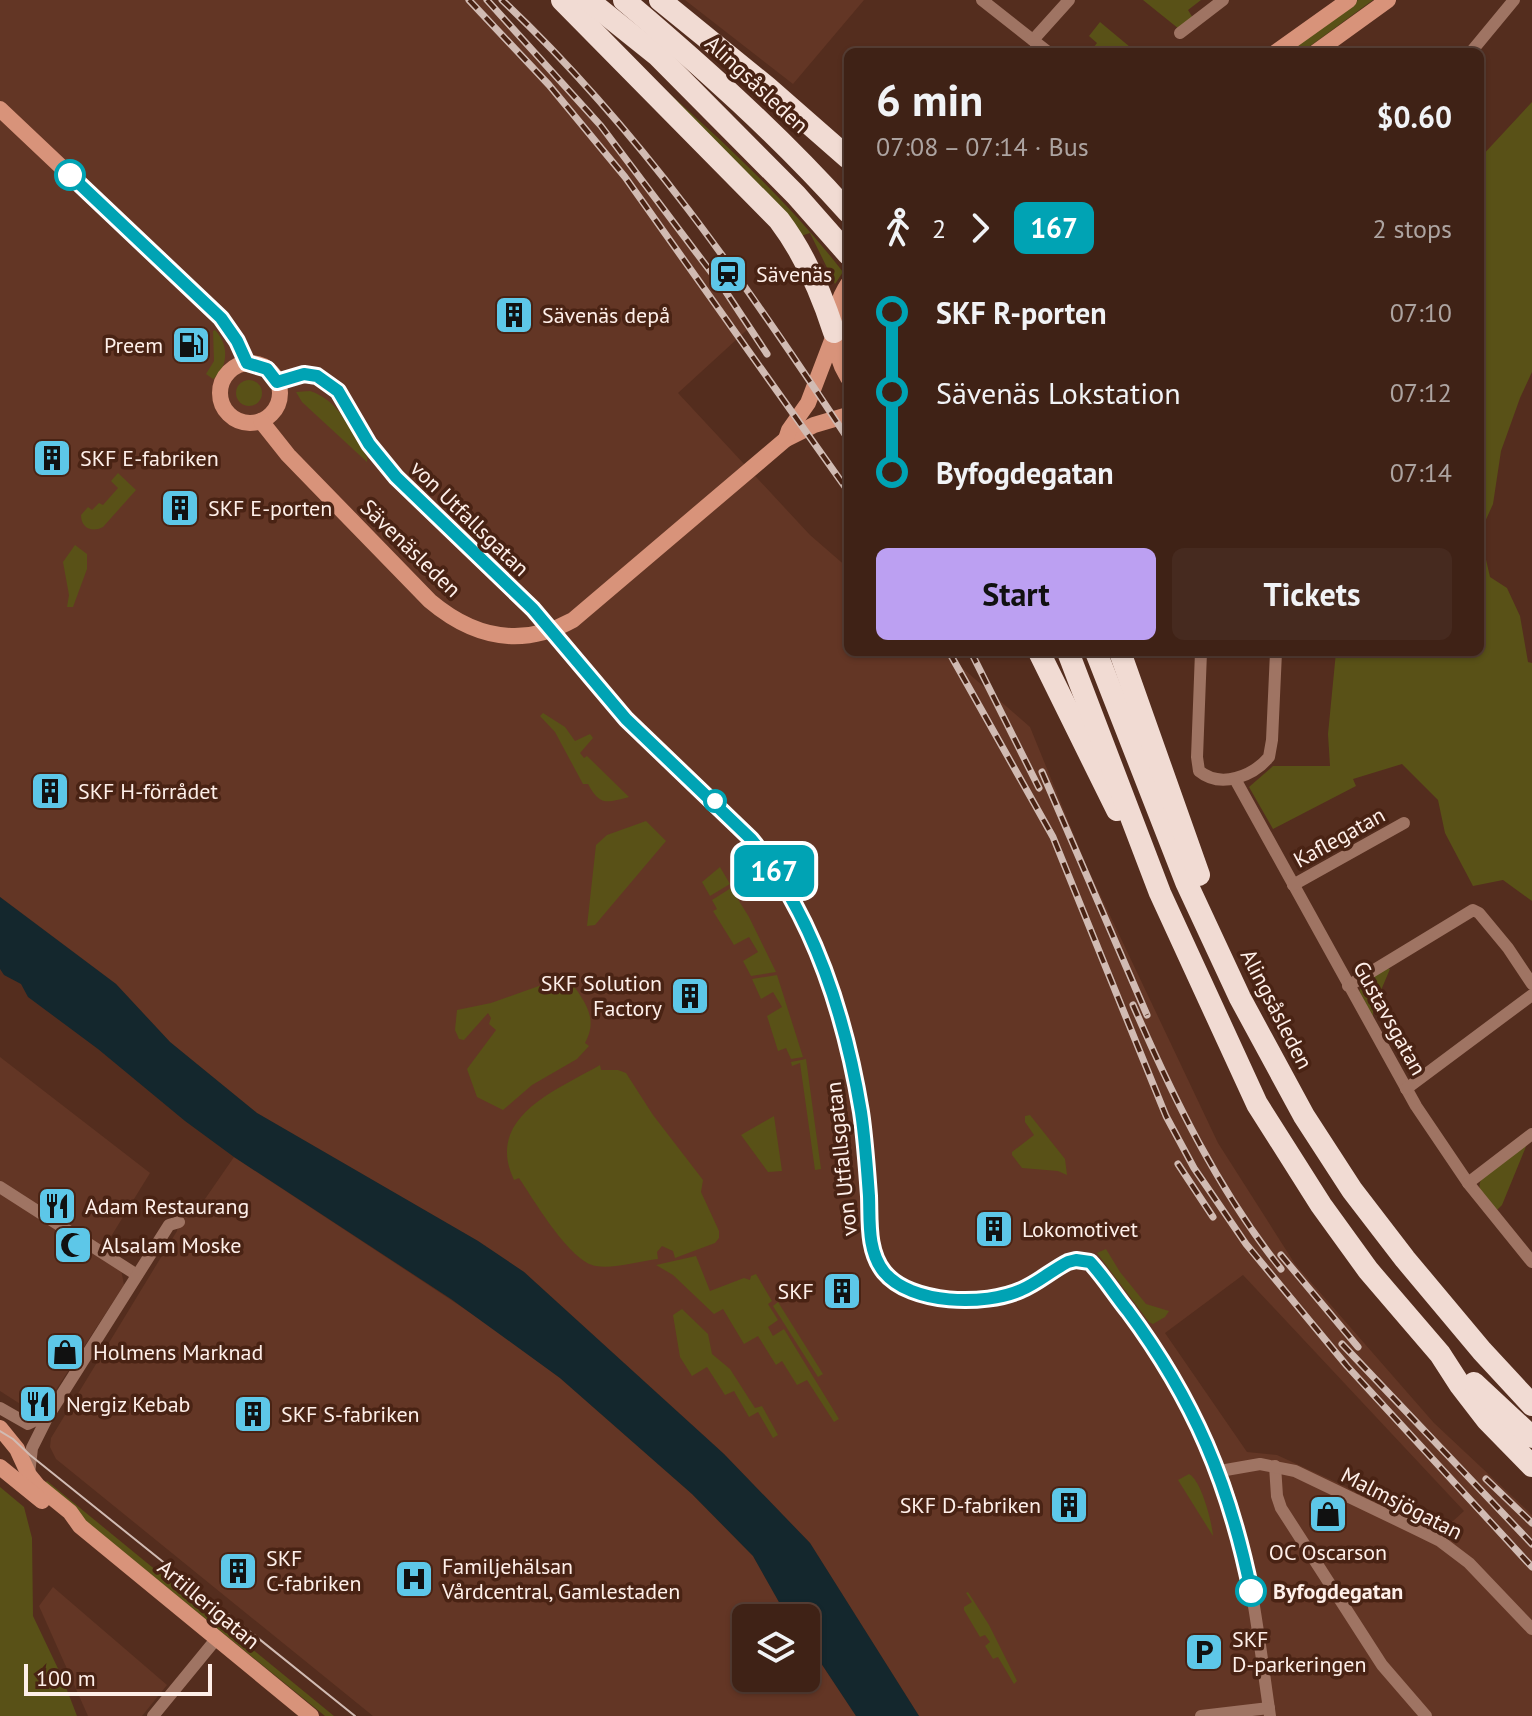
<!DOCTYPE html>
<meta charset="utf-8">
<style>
body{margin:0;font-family:"PT Sans",sans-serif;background:#462a1f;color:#f1f3f6;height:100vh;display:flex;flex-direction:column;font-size:30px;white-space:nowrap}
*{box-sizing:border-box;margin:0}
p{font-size:26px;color:#ada4a1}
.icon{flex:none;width:44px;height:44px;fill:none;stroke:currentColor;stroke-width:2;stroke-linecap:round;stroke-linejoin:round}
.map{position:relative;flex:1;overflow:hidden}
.drawer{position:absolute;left:844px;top:48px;width:640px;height:608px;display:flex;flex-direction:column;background:#3f2216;border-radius:12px;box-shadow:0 2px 6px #0004,0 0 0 2px #583f35}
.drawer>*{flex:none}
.badge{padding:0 16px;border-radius:12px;font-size:28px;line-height:52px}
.controls{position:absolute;left:732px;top:1604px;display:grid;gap:16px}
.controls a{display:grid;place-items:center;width:88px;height:88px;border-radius:12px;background:#3f2216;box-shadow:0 2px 6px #0004,0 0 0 2px #583f35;font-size:40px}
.scale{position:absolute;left:24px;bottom:20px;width:188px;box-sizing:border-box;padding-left:8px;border:4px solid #feefe9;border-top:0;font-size:22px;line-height:28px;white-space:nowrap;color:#feefe9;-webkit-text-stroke:6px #492314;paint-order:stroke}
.map>.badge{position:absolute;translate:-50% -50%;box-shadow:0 0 0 4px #fff}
.legs{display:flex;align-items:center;gap:12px;height:88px;padding:0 32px;font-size:26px}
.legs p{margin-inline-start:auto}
.head{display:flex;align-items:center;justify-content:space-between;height:136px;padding:0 32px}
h1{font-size:44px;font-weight:700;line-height:60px}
.cta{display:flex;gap:16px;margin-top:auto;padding:16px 32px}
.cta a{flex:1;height:92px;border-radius:12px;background:#bca0f2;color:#111;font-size:32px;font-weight:700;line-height:92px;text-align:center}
.cta a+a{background:#462a1f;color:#f1f3f6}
ul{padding:0 32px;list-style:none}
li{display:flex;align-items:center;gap:28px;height:80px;font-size:30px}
li i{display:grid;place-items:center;width:12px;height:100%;margin:0 10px;background:currentColor}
li i::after{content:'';width:20px;height:20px;margin:-10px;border:6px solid;border-radius:50%;background:#3f2216}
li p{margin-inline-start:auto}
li:first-child i{background:linear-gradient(#0000 50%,currentColor 0)}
li:last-child i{background:linear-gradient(currentColor 50%,#0000 0)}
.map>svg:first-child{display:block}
.built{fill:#633625;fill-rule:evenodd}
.green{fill:#595117}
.water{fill:#14272d}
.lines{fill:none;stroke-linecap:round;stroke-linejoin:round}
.street{stroke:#9f7463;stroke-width:12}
.secondary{stroke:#d8937a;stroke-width:16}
.highway{stroke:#f1dbd3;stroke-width:22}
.tram{stroke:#d1bbb3;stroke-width:2}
.rail-casing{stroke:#d1bbb3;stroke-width:7}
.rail{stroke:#492314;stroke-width:4;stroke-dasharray:12;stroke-linecap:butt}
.line-1-casing{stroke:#fff;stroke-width:18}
.line-1{stroke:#00a3b4;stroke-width:12}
.stop-1-dot{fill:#fff;stroke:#00a3b4;stroke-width:4}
.labels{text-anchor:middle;stroke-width:7;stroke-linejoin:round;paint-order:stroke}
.street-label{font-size:22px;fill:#feefe9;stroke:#492314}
.poi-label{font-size:22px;fill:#feefe9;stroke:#492314;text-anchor:start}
.stop-label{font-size:22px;font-weight:bold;fill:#feefe9;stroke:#492314;text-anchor:start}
</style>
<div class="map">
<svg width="1532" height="1716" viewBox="0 0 1532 1716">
<rect width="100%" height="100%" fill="#542d1e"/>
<g class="built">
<path d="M0,0H485L567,89L654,199L748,329L678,393L810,535L848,568V652H944L1030,727L1087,867L1218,1143L1295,1264L1434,1423L1532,1515V1716H919L810,1543L724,1454L524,1272L478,1241L257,1113L170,1042L116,984L0,897ZM1243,1275L1464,1511L1442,1531L1277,1455L1247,1452L1165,1333Z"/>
<polygon points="685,0 864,0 793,84"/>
<polygon points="0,1057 150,1173 107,1243 118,1253 124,1285 39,1416 0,1391"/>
<polygon points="234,1157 492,1327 560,1378 692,1494 753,1556 788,1618 746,1618 746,1678 806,1678 806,1648 813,1651 856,1716 373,1716 56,1459 50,1447 51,1438 177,1231 180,1210 196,1212"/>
<polygon points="53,1587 167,1685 142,1716 88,1716 39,1606"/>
</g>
<g class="green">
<polygon points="1143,0 1201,0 1188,10 1193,18 1179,29"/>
<polygon points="1358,0 1373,0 1302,52 1287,52"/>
<polygon points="1100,22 1136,52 1090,52 1097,43 1089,36"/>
<path d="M644,71C715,134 785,197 843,272L835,284L810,233L801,236Z"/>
<polygon points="1532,102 1532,372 1520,398 1501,451 1493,504 1480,533 1480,158"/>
<path d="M215,330C229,344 229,367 213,379L206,374L214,361L213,331Z"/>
<circle cx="249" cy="393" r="13"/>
<path d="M310,391C341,401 351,432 367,457V462L302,402L296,392Z"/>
<path d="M118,473L136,490L103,527C92,533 81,528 81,515L88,507L92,510L99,503L103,505L118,488L111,481Z"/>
<polygon points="1480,533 1490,577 1507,588 1520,616 1528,662 1532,663 1532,901 1503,880 1473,886 1445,833 1438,800 1402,764 1353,779 1356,786 1273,829 1249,787 1273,766 1330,766 1328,734 1336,652 1480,652"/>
<polygon points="75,545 87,554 87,569 73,607 67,607 69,595 63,562"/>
<path d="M543,713L565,727L575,741L590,734L593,738L580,753L584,758L587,756L629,797C606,803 600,806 588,784H583L555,732L540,716Z"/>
<polygon points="646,821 666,841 595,925 587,926 596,845 607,835"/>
<polygon points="720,867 730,884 710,896 702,882"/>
<polygon points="731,888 749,917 776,972 751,976 743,961 758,952 749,937 734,945 713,911 717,909 712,900"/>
<polygon points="1387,968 1390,969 1373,1009 1373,1018 1359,993 1361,986"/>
<polygon points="777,975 803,1057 791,1059 786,1048 778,1051 767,1016 782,1007 773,992 761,999 752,979"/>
<path d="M567,976C582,999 600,1016 585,1043L589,1046L577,1059L532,1085L503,1110L477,1097L467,1069L496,1030L489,1024L491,1018L488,1013L464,1040L459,1039L455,1030L457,1010L491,1003Z"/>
<polygon points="806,1059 821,1169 815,1170 800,1063 792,1066 791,1062"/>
<path d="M600,1065L601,1070H618L626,1073L653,1115L703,1180L701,1192L719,1231V1238L715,1243L675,1258L673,1251L662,1246L657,1252L658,1259C639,1261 614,1269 596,1266C570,1262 534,1200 519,1178L514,1180C484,1117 557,1090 600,1065Z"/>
<polygon points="1030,1115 1065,1159 1067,1175 1058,1171 1022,1168 1012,1155 1012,1152 1034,1135 1025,1122 1025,1116"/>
<polygon points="774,1116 782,1171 768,1172 741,1135"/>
<path d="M1527,1144L1502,1205L1495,1212C1487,1201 1474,1191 1482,1178Z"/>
<polygon points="1106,1249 1120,1272 1146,1304 1169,1311 1165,1317 1153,1324 1149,1322 1097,1253"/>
<polygon points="696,1256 710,1291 744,1278 750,1280 751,1276 756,1274 772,1301 768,1304 778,1320 768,1327 773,1336 784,1329 839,1419 834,1422 807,1380 797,1385 782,1361 776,1365 758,1336 744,1344 723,1309 714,1314 673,1275 656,1265"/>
<polygon points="778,1302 823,1374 818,1377 773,1306"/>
<polygon points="682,1309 708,1334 712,1354 730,1369 755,1408 762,1406 778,1435 773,1438 758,1412 749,1417 734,1391 725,1395 707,1367 692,1376 680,1357 673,1315"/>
<path d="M1189,1474C1201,1480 1212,1522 1213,1536L1178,1480Z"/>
<polygon points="47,1481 334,1716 325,1716 52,1494 42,1485"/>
<polygon points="0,1487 24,1507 32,1538 33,1616 62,1677 77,1716 0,1716"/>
<polygon points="968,1592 989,1625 1017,1681 1014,1684 998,1657 993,1659 985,1646 990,1642 985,1635 980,1637 964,1610 964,1607 972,1602 966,1593"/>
</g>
<polygon class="water" points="0,897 116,984 170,1042 257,1113 478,1241 524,1272 724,1454 810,1543 919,1716 856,1716 813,1651 806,1648 806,1618 788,1618 753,1556 692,1494 560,1378 451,1299 234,1157 185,1121 98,1049 28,997 21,984 4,975 0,969"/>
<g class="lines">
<g class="street">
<polyline points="982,0 1048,52"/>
<polyline points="1180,33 1223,0"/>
<polyline points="1033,40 1069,0"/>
<polyline points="1471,52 1514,0"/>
<path d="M277,382C295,375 313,371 329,383C349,398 357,425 370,445C378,456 386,467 396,477C440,523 489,564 533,610C566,644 592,685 626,719C668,760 716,796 754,842C778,871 797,907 812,942C847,1023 862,1106 869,1193C871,1220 865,1257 889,1277C922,1306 987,1307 1025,1288C1046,1278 1061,1259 1086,1260L1093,1266C1143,1330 1190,1395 1220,1472C1250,1550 1258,1634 1270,1716"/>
<path d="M1201,652L1197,757L1199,771C1221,789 1253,776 1269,757L1272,740L1276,652"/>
<polyline points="1235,779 1416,1106 1468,1183 1532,1262"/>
<polyline points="1293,885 1404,823"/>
<polyline points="1348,986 1473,910 1479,913 1508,948 1532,984"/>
<polyline points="1406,1089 1532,995"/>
<polyline points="1468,1183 1532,1134"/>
<polyline points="0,1187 137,1275"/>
<polyline points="0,1408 28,1424 50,1413 169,1225 179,1222"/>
<polyline points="1275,1466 1277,1496 1281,1508 1382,1665 1426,1716"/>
<polyline points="1220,1471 1260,1464 1295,1471 1418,1530 1440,1541 1469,1563 1532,1629"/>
<polyline points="29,1474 32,1448 48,1416"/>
<polyline points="153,1716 217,1638"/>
<polyline points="1201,1716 1269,1708"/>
</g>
<g class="secondary">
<polyline points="1276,52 1349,0"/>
<polyline points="1316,52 1388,0"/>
<polyline points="0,109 221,318 237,341 247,363"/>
<path d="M848,284C829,313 830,348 848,378"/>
<circle cx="250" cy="393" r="30"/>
<path d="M261,421L288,455L430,601C474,638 522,648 573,620L786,439L814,425L848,415"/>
<polyline points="786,439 789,430 808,403 834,335"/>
<polyline points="0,1428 17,1449 29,1475 38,1486 70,1512 80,1526 311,1716"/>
<polyline points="0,1467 42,1501"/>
</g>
<g class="highway">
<path d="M562,0L779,220C804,253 821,292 834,332"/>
<polyline points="588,0 658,56 796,195 848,254"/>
<path d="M624,0C703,67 779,135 848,212"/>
<polyline points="660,0 767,87 848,158"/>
<polyline points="1039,652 1117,810"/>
<polyline points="1068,652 1160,893 1257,1104 1321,1205 1368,1270 1440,1354 1460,1385 1487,1420 1532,1466"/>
<polyline points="1096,652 1186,882 1240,998 1304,1116 1352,1190 1405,1259 1482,1351 1532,1405"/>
<polyline points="1120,652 1199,875"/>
<polyline points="1474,1383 1532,1437"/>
</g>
<polyline class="tram" points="0,1431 13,1439 30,1455 355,1716"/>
<defs>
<g id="rail">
<polyline points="469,0 549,85 625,177 848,491"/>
<polyline points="487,0 601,126 726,292 767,354"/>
<path d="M502,0C639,129 745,282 848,439"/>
<polyline points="949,652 1053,837 1166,1116 1194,1168 1246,1244 1347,1366 1532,1567"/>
<polyline points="971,652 1039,788"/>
<polyline points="1042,772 1147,1015"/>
<path d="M1133,1005C1173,1097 1218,1190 1281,1269"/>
<polyline points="1178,1164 1213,1217"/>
<polyline points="1281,1255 1358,1347"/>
<polyline points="1342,1344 1532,1544"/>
<polyline points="1486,1479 1532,1523"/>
</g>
</defs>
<use href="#rail" class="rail-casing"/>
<use href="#rail" class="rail"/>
</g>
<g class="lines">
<defs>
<path id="line-1" d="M70,175L221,318L237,341L247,363L267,369L277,382L304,374L317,376L338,391L369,444L396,477L533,609L626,719L751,839C814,916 845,1015 861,1112C865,1139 867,1168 869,1196C870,1221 867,1251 884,1272C911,1305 985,1306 1021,1290C1038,1283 1052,1270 1068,1262L1076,1260L1090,1262C1104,1277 1115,1295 1128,1311C1194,1400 1229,1483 1251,1591"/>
</defs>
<use href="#line-1" class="line-1-casing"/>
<use href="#line-1" class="line-1"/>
</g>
<defs>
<symbol id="station-square" viewBox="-11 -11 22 22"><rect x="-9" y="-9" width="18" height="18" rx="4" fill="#5dc7e8" stroke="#492314"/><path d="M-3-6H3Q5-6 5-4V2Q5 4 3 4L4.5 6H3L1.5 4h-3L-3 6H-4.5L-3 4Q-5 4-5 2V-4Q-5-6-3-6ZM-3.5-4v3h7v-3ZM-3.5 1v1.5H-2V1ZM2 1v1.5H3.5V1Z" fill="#111"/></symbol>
<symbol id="building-square" viewBox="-11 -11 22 22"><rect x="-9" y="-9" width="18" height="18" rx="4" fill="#5dc7e8" stroke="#492314"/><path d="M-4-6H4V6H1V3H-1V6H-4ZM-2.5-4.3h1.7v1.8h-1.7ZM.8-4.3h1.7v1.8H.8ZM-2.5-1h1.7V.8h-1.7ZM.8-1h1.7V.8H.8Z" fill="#111"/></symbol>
<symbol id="fuel-square" viewBox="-11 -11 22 22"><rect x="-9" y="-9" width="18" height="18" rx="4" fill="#5dc7e8" stroke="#492314"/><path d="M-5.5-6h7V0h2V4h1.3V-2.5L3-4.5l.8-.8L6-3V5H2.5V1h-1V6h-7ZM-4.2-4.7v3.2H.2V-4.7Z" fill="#111"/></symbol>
<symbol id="restaurant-square" viewBox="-11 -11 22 22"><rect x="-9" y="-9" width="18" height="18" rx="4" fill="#5dc7e8" stroke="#492314"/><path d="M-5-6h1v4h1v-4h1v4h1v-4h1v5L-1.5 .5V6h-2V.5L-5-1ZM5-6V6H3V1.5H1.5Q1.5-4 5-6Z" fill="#111"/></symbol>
<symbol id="mosque-square" viewBox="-11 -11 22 22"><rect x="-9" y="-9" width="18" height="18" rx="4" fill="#5dc7e8" stroke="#492314"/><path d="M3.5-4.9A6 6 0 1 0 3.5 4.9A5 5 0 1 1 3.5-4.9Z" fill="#111"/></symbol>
<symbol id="shop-square" viewBox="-11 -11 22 22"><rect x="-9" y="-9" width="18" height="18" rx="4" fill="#5dc7e8" stroke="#492314"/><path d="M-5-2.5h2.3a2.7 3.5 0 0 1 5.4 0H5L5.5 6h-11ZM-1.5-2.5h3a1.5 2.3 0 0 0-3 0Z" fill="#111"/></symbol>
<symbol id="hospital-square" viewBox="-11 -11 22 22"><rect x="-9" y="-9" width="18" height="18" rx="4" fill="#5dc7e8" stroke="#492314"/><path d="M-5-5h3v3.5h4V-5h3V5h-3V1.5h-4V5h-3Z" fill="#111"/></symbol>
<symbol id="parking-square" viewBox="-11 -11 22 22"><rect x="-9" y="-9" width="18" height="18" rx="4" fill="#5dc7e8" stroke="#492314"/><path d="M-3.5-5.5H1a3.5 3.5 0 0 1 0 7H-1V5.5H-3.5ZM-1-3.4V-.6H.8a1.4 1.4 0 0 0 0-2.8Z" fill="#111"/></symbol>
</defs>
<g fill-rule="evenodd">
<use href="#station-square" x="706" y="252" width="44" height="44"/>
<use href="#building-square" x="492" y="293" width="44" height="44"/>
<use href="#fuel-square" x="169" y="323" width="44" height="44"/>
<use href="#building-square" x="30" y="436" width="44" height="44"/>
<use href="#building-square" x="158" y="486" width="44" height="44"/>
<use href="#building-square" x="28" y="769" width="44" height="44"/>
<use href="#building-square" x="668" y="974" width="44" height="44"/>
<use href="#restaurant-square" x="35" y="1184" width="44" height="44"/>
<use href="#building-square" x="972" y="1207" width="44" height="44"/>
<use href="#mosque-square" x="51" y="1223" width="44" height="44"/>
<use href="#building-square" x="820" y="1269" width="44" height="44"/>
<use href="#shop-square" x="43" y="1330" width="44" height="44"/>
<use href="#restaurant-square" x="16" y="1382" width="44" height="44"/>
<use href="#building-square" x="231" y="1392" width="44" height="44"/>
<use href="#building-square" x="1047" y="1483" width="44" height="44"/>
<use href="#shop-square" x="1306" y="1492" width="44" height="44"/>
<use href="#building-square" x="216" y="1549" width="44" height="44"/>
<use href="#hospital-square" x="392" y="1557" width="44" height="44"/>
<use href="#parking-square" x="1182" y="1630" width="44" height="44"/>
</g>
<g class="stop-1-dot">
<circle cx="70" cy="175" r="14"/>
<circle cx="715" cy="801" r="10"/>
<circle cx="1251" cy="1591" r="14"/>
</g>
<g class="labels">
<g class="street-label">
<text transform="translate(757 84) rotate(43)" y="8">Alingsåsleden</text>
<text transform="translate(470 518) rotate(44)" y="8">von Utfallsgatan</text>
<text transform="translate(411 548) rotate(44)" y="8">Sävenäsleden</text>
<text transform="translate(1339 837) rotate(-29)" y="8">Kaflegatan</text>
<text transform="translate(1277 1009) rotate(63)" y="8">Alingsåsleden</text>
<text transform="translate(1390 1018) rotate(61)" y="8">Gustavsgatan</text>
<text transform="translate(841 1159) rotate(-96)" y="8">von Utfallsgatan</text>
<text transform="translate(1402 1503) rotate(27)" y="8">Malmsjögatan</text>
<text transform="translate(209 1604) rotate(40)" y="8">Artillerigatan</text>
</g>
<g class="poi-label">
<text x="756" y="282">Sävenäs</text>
<text x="542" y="323">Sävenäs depå</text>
<text x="163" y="353" text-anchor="end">Preem</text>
<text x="80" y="466">SKF E-fabriken</text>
<text x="208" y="516">SKF E-porten</text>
<text x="78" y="799">SKF H-förrådet</text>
<text x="662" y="991" text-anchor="end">SKF Solution<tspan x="662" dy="25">Factory</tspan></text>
<text x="85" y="1214">Adam Restaurang</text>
<text x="1022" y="1237">Lokomotivet</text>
<text x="101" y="1253">Alsalam Moske</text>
<text x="814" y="1299" text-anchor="end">SKF</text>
<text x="93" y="1360">Holmens Marknad</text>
<text x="66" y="1412">Nergiz Kebab</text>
<text x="281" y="1422">SKF S-fabriken</text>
<text x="1041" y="1513" text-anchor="end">SKF D-fabriken</text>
<text x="1328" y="1560" text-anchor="middle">OC Oscarson</text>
<text x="266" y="1566">SKF<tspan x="266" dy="25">C-fabriken</tspan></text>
<text x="442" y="1574">Familjehälsan<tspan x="442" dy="25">Vårdcentral, Gamlestaden</tspan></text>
<text x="1232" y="1647">SKF<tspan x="1232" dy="25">D-parkeringen</tspan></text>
</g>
<g class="stop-label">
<text x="1273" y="1599">Byfogdegatan</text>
</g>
</g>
</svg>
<div class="controls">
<a><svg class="icon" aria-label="layers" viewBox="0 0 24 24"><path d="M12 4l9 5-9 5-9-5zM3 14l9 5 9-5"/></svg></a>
</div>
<div class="scale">100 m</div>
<b class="badge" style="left:774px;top:871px;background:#00a3b4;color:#fff">167</b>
<section class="drawer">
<div class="head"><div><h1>6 min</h1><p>07:08 – 07:14 · Bus</p></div><b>$0.60</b></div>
<div class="legs"><svg class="icon" aria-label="walk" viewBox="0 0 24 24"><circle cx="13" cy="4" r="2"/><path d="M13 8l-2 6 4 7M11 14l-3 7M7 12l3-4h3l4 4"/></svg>2<svg class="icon" aria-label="forward" viewBox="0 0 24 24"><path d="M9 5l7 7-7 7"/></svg><b class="badge" style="background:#00a3b4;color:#fff">167</b><p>2 stops</p></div>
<ul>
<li><i style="color:#00a3b4"></i><b>SKF R-porten</b><p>07:10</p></li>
<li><i style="color:#00a3b4"></i><span>Sävenäs Lokstation</span><p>07:12</p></li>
<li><i style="color:#00a3b4"></i><b>Byfogdegatan</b><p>07:14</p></li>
</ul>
<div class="cta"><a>Start</a><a>Tickets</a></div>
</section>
</div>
